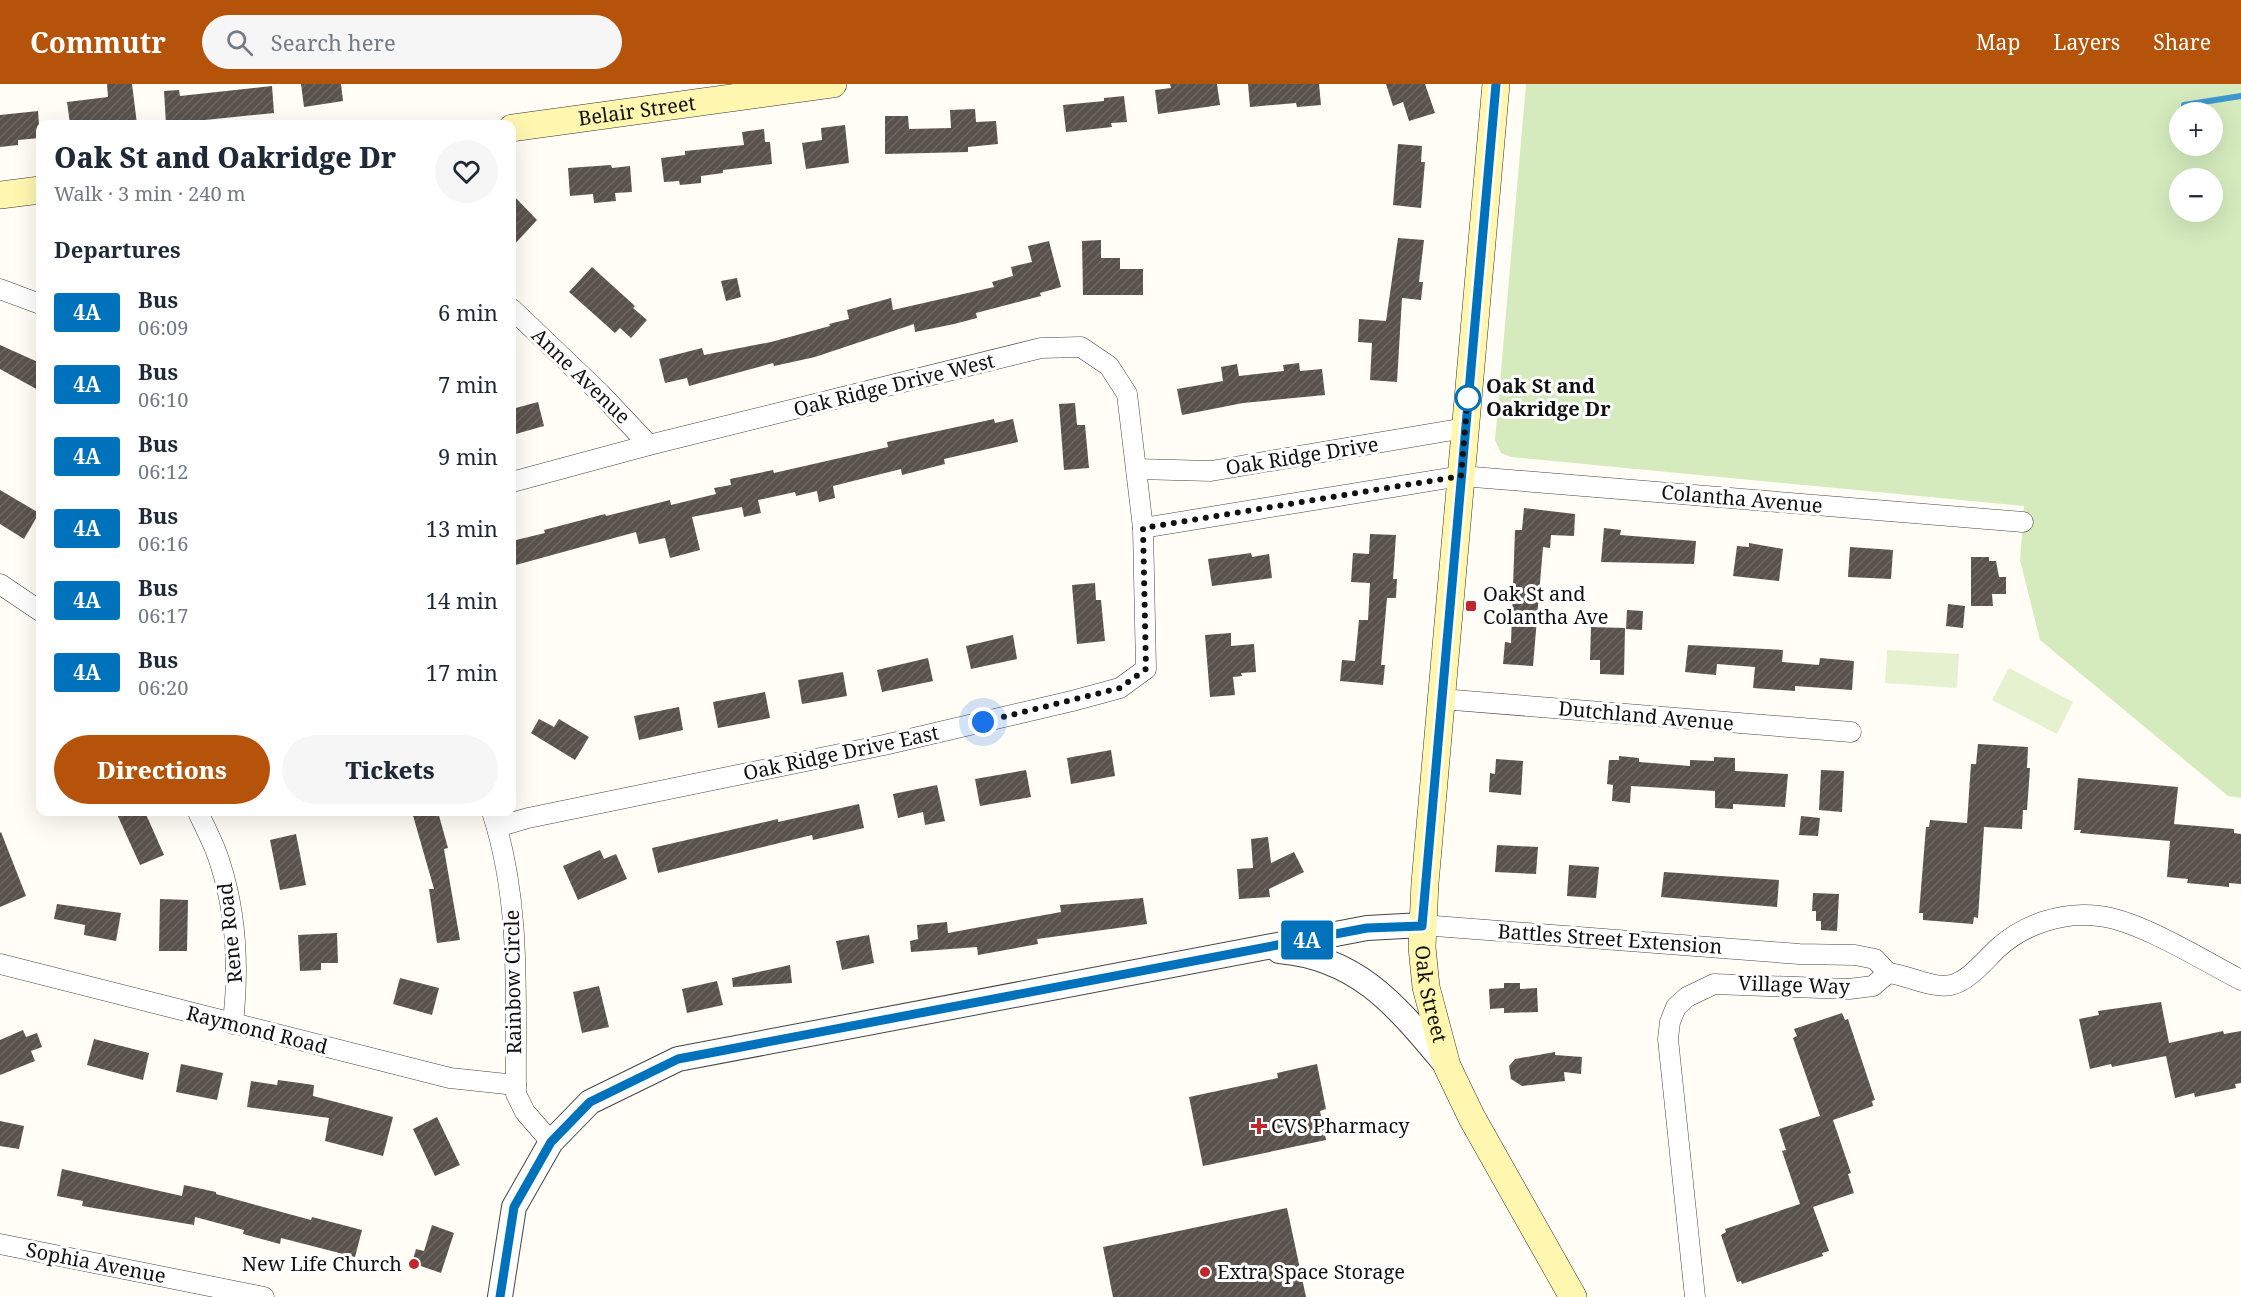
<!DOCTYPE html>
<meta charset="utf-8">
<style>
body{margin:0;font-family:"Noto Serif",serif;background:#f6f6f7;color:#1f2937;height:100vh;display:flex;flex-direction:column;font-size:22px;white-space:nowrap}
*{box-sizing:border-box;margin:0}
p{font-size:20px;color:#747a83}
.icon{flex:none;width:33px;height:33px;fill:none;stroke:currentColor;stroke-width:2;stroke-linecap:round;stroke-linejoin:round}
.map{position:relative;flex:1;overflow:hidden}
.panel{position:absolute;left:36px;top:36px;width:480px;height:696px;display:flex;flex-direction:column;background:#fff;border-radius:12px;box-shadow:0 6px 24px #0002}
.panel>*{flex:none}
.badge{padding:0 12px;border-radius:4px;font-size:21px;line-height:39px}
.controls{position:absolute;left:2169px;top:18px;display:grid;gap:12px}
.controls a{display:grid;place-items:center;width:54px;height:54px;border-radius:50%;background:#fff;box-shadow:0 6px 24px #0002;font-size:30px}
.you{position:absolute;width:30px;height:30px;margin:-15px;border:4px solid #fff;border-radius:50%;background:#1a73e8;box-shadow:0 0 0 9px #1a73e833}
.map>.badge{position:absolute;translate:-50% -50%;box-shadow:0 0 0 3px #fff}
h2{padding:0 18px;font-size:22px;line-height:54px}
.round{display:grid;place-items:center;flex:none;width:63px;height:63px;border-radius:32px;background:#f6f6f7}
.overview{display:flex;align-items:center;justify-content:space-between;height:102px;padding:0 18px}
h1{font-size:28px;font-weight:800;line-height:45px}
.cta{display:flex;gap:12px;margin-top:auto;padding:12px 18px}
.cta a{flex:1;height:69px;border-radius:36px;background:#b45309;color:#fff;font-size:24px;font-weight:800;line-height:69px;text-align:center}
.cta a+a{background:#f6f6f7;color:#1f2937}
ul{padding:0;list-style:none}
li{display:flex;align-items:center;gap:18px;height:72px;padding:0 18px}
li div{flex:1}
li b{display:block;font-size:22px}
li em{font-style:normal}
li .badge{min-width:66px;font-weight:700;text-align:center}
header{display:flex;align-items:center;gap:36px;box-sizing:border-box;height:84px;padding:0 30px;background:#b45309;color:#fff}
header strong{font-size:28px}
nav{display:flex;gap:33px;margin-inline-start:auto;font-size:21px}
.search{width:420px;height:54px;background:#f6f6f7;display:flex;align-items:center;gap:15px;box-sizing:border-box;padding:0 21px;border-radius:33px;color:#747a83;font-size:22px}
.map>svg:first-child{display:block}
.grass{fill:#d5ebbd;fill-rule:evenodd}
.pitch{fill:#e6f2cf}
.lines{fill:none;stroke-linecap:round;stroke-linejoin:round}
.stream{stroke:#3f96cf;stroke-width:6}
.building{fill:url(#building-hatch)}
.minor-casing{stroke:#444;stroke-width:21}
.tertiary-casing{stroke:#444;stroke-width:26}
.secondary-casing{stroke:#333;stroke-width:28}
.minor{stroke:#fff;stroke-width:20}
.tertiary{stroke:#fff;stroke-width:24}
.secondary{stroke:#fff6b0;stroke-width:27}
.line-casing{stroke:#fff;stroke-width:14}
.line{stroke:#0072bc;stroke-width:9}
.walk{stroke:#111;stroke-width:6;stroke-dasharray:0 10.8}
.stop-dot{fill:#fff;stroke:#0072bc;stroke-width:3}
.poi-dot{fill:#c4262e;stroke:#fff;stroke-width:2}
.labels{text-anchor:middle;stroke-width:6;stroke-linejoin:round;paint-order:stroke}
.street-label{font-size:20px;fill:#111;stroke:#fff}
.stop-label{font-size:20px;font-weight:bold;fill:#111;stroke:#fff;text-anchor:start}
.poi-label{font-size:20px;fill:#111;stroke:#fff;text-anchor:start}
</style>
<header>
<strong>Commutr</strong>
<div class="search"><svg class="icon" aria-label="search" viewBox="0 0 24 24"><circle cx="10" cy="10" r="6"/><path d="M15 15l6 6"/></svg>Search here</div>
<nav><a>Map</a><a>Layers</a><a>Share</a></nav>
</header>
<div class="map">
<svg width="2241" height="1213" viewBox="0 0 2241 1213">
<defs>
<pattern id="building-hatch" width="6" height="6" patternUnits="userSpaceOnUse" patternTransform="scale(1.5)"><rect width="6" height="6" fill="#5a524d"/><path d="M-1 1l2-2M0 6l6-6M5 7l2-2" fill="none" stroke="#6d6662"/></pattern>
</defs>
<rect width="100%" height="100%" fill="#fffdf5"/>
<path class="grass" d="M1526,0H2241V714L2228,712L2040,556L2020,476L2024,422L1511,373L1501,369L1495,356ZM2180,28H2212V62H2180ZM2180,94H2212V128H2180Z"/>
<g class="pitch">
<polygon points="1887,566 1959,570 1957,604 1885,599"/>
<polygon points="2009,584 2073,618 2057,650 1992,616"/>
</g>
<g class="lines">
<polyline class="stream" points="2184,21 2241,12"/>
</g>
<g class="building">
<polygon points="107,0 132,0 137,40 70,40 67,18 108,13"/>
<polygon points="301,0 341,0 343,17 304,23"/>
<polygon points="1170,0 1217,0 1220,21 1158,30 1155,6 1171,4"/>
<polygon points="1248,0 1319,0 1321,21 1297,23 1296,19 1250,23"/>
<polygon points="1386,0 1425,0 1435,29 1409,37 1403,18 1393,22"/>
<polygon points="272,2 274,29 166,40 164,7 179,6 180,12"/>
<polygon points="1124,12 1127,38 1111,39 1112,43 1066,48 1063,21 1104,17 1104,14"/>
<polygon points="975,25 976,38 996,37 998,60 968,63 968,68 885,70 885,32 908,32 909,45 951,44 950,26"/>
<polygon points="38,27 40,54 18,56 18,61 0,63 0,31"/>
<polygon points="845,41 849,79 806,85 802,59 822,56 821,44"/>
<polygon points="764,45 765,58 770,58 772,80 723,86 723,89 701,92 701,99 680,101 679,97 664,98 661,74 685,71 685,67 744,61 742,48"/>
<polygon points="1398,60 1422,62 1421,78 1425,78 1421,124 1393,121"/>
<polygon points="611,81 612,84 630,82 632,108 615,109 616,117 594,119 593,110 570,112 568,84"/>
<polygon points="512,110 537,136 512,163"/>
<polygon points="1398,154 1424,156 1419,198 1423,198 1421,216 1402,214 1397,298 1370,296 1372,259 1358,258 1359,235 1386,237"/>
<polygon points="1101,156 1101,174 1120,174 1120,185 1143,185 1143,211 1083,211 1082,157"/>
<polygon points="1049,157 1061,203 1040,209 1041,212 976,229 977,234 954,240 915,248 914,240 815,273 774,282 773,279 689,302 687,294 665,299 659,275 702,264 704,271 771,258 830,242 829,240 849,235 847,226 891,214 893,226 994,203 992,198 1013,192 1011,183 1032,178 1028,162"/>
<polygon points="592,183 635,222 633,224 647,236 631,254 620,244 615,249 569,208"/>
<polygon points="737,194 741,213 726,217 721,197"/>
<polygon points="0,261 40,279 40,307 0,285"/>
<polygon points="1299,279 1300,287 1322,285 1325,311 1243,319 1182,331 1177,305 1223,297 1221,283 1237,280 1239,292 1284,287 1283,281"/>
<polygon points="538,318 544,342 512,351 512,325"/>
<polygon points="1075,319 1077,341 1085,341 1089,384 1064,386 1059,320"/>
<polygon points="994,335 995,339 1013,335 1018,358 944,375 945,380 902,391 901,385 833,402 835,414 819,418 817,407 796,412 795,408 758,416 761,429 744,433 742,423 692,433 700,466 670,474 665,454 639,460 636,448 512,482 512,457 545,449 544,446 605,430 606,432 670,416 671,421 716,410 714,404 731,401 730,395 773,386 774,389 888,363 887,358"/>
<polygon points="0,406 39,429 24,455 0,440"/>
<polygon points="1524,424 1575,430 1574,452 1551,451 1550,464 1543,463 1533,582 1503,580 1505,558 1511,559 1515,446 1522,446"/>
<polygon points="1604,444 1621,446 1620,451 1696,457 1694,480 1601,478"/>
<polygon points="1370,450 1396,451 1393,495 1397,495 1396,514 1387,514 1381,581 1385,581 1383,601 1340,597 1342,576 1355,577 1359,536 1368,536 1370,499 1351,498 1353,469 1369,470"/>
<polygon points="1749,459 1783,465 1779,497 1733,492 1737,462 1749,463"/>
<polygon points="1850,463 1893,466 1891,495 1848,493"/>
<polygon points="1251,469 1252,473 1269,470 1272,494 1212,502 1208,475"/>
<polygon points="1971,473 1989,473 1989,477 1996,477 1999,493 2006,493 2006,510 1992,510 1993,522 1971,522"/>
<polygon points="1095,499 1096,516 1101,516 1105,557 1077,560 1072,501"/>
<polygon points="1948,520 1965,522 1963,544 1946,542"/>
<polygon points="1627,526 1643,527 1642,546 1626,545"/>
<polygon points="1591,543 1625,544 1624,591 1600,590 1600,576 1590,576"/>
<polygon points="1231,549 1231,562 1254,560 1256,588 1241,589 1242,592 1233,593 1235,611 1210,613 1205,551"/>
<polygon points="1013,551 1017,575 971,585 966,562"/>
<polygon points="1688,561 1783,566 1782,578 1819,581 1820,574 1854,577 1852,606 1795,602 1795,607 1753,604 1755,583 1717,580 1716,591 1685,588"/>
<polygon points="928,574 933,597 882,608 877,586"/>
<polygon points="843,588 847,612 802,620 798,596"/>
<polygon points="765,608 770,634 718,644 713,618"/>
<polygon points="679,623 683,646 639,656 634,632"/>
<polygon points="539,635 554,643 559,635 589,653 575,676 531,649"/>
<polygon points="1978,660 2028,663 2027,684 2030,684 2027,726 2023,726 2022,745 1984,743 1978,834 1974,833 1973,840 1923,836 1923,829 1919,829 1926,743 1929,743 1930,736 1967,739 1971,680 1976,680"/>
<polygon points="1111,666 1115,692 1071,700 1067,674"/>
<polygon points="1619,672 1639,674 1639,678 1690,682 1690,676 1714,677 1714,673 1735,674 1735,687 1788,690 1785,723 1733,720 1733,725 1715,724 1715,707 1631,702 1630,719 1612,717 1613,701 1607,700 1609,676 1619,676"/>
<polygon points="1496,675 1523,677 1521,711 1489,708 1490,689 1495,690"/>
<polygon points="1026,686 1031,713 980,722 975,695"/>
<polygon points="1821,686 1844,687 1842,728 1819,726"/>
<polygon points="2078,694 2178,703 2174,740 2234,745 2234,749 2241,750 2241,800 2229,799 2229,803 2187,799 2188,795 2167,793 2170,757 2080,749 2081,746 2074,746"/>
<polygon points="937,701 945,737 925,741 923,728 898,734 893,710"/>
<polygon points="859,720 864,744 813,756 812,751 658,789 652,764 778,735 778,738"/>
<polygon points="116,728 145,728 164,771 140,781"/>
<polygon points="412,728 438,728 448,764 444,765 460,856 437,859 429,805 434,805"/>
<polygon points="1801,732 1820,734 1818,752 1799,751"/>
<polygon points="1,748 26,812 0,823 0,749"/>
<polygon points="296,750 306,801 280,806 270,756"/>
<polygon points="1268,753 1271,779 1294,768 1304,788 1269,805 1270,813 1239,815 1237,785 1253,784 1251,755"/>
<polygon points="1497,761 1538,763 1536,790 1495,788"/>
<polygon points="600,766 604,775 616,770 627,795 578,816 563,782"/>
<polygon points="1569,781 1599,783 1596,814 1567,812"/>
<polygon points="1664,788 1779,796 1777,823 1661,813"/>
<polygon points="1813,809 1839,810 1837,847 1821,846 1821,837 1816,837 1816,827 1812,827"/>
<polygon points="1143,814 1147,840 1037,855 1038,860 978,871 977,863 911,868 910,857 918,855 917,841 947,838 948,849 1061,828 1060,821"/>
<polygon points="160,815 188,816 187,867 159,867"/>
<polygon points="57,820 121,829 116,857 84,851 85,841 54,835"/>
<polygon points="337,849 338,879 321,879 321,886 300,887 298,851"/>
<polygon points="869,851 874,879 842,886 836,857"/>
<polygon points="790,881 792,899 733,903 732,894"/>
<polygon points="400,894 439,904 432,931 393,920"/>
<polygon points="717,897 723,921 687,929 682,905"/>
<polygon points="1504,899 1520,899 1520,905 1537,904 1538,928 1504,929 1504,924 1490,925 1489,905 1504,904"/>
<polygon points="599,902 609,943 582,949 573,908"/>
<polygon points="2161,918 2169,959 2223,947 2224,950 2241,947 2241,999 2235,1000 2236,1004 2195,1013 2194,1009 2175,1014 2166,972 2112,983 2111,980 2090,985 2079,935 2099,931 2098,927"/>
<polygon points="1842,929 1845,936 1848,935 1875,1016 1872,1017 1873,1022 1833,1036 1851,1089 1848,1090 1854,1109 1813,1123 1829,1167 1822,1169 1823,1172 1742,1200 1741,1197 1737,1198 1721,1151 1726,1148 1725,1145 1800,1120 1782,1067 1786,1066 1779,1045 1820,1032 1793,954 1797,952 1794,945"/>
<polygon points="23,946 26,953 37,949 42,963 31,967 35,977 0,991 0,956"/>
<polygon points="94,955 149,969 143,996 87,981"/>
<polygon points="1555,968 1555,971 1582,973 1581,990 1564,988 1565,997 1522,1002 1511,995 1509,982 1515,975"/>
<polygon points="181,980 223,989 217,1016 176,1008"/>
<polygon points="1317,980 1326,1025 1320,1027 1326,1056 1203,1082 1189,1013 1278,994 1277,989"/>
<polygon points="278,996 314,1001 313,1012 393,1033 383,1072 325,1057 329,1034 247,1023 251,997 277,1001"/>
<polygon points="437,1033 460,1081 435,1092 413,1045"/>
<polygon points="0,1037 24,1042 19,1065 0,1062"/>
<polygon points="62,1085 182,1112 184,1101 216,1108 216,1110 311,1136 312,1133 362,1146 355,1173 281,1154 280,1160 243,1150 244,1146 195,1133 194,1141 82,1122 83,1117 57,1112"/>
<polygon points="1287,1124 1306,1213 1113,1213 1103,1163"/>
<polygon points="432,1141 454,1149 441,1189 412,1179 416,1165 424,1167"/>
</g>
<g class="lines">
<defs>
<g id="minor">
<polyline points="0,205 40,220"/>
<polyline points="512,225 600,309 649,361"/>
<polyline points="1137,385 1211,387 1465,344"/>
<polyline points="1143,444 1461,392 2023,438"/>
<polyline points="0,500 40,527"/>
<polyline points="1441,615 1851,648"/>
<path d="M198,728C205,744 215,761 220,779C237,831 239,885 233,940"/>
<path d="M492,728C522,819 515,915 516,1010L525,1028L551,1058"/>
<polyline points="497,743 528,734 884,661 1072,617 1120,604 1146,585 1143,444 1127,310 1109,282 1081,263 1041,264 649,361 512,398"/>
<polyline points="1422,841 1799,870 1855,871 1875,875 1888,889"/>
<polyline points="0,880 450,994 516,1001"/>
<polyline points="0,1160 264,1213"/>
<path d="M1695,1213L1668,955L1670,938L1676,923L1687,913L1714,900L1849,905L1873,902L1888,889C1908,891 1932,905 1951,901C1969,897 1985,876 1998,864C2024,840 2064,827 2099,832C2139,836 2204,877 2241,896"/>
</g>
<g id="tertiary">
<path d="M1279,867C1360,874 1398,924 1447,982"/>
<polyline points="500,1213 514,1123 551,1058 590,1018 678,975 1367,844 1422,841"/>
</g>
<g id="secondary">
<path id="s1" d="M1496,0L1425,799L1422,863L1426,903L1447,982L1472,1034L1573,1213"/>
<path id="s2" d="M512,44L833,0"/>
<polyline points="0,111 40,106"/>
</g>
</defs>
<use href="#minor" class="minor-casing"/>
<use href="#tertiary" class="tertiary-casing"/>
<use href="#secondary" class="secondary-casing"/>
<use href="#minor" class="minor"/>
<use href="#tertiary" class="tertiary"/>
<use href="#secondary" class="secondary"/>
</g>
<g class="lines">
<defs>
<polyline id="line" points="500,1213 514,1123 551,1058 590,1018 678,975 1367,844 1422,842 1496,0"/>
</defs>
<use href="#line" class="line-casing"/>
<use href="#line" class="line"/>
<polyline class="walk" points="983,638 1120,604 1146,585 1143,444 1461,392 1468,311 1468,314"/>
</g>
<circle class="stop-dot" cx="1468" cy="314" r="12"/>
<g class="poi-dot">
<rect x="1465" y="516" width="12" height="12" rx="3"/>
<path d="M1256 1033h6v6h6v6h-6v6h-6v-6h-6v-6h6z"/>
<circle cx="414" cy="1180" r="6"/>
<circle cx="1205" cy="1188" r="6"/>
</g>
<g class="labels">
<g class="street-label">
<text dy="7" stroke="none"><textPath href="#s2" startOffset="126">Belair Street</textPath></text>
<text transform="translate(581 292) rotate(44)" y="7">Anne Avenue</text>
<text transform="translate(894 301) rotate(-14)" y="7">Oak Ridge Drive West</text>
<text transform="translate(1302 372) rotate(-9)" y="7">Oak Ridge Drive</text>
<text transform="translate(1742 415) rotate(5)" y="7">Colantha Avenue</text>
<text transform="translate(1646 632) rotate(5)" y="7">Dutchland Avenue</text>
<text transform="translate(841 669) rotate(-12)" y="7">Oak Ridge Drive East</text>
<text transform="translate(230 849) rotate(-96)" y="7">Rene Road</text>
<text transform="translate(1610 855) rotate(4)" y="7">Battles Street Extension</text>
<text transform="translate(513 898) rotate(-91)" y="7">Rainbow Circle</text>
<text transform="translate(1794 901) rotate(2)" y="7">Village Way</text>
<text dy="7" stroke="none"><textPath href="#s1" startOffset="914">Oak Street</textPath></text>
<text transform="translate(257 946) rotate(14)" y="7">Raymond Road</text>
<text transform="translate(96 1179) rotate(11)" y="7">Sophia Avenue</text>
</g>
<g class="stop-label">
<text x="1486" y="309">Oak St and<tspan x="1486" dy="23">Oakridge Dr</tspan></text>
</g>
<g class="poi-label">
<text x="1483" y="517">Oak St and<tspan x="1483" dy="23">Colantha Ave</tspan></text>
<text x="1271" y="1049">CVS Pharmacy</text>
<text x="402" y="1187" text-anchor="end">New Life Church</text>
<text x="1217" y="1195">Extra Space Storage</text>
</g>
</g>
</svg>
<div class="controls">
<a>+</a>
<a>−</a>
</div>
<div class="you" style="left:983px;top:638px"></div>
<b class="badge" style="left:1307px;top:856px;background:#0072bc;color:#fff">4A</b>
<section class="panel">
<div class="overview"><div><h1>Oak St and Oakridge Dr</h1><p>Walk · 3 min · 240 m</p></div><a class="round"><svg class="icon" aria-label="heart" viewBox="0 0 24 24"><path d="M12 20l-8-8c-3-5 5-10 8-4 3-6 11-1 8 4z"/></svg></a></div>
<h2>Departures</h2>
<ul>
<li><span class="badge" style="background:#0072bc;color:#fff">4A</span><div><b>Bus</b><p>06:09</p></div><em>6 min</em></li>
<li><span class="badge" style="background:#0072bc;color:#fff">4A</span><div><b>Bus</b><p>06:10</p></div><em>7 min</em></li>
<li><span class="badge" style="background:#0072bc;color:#fff">4A</span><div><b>Bus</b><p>06:12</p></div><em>9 min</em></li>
<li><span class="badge" style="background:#0072bc;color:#fff">4A</span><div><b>Bus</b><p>06:16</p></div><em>13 min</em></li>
<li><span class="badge" style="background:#0072bc;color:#fff">4A</span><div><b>Bus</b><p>06:17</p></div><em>14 min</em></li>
<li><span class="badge" style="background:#0072bc;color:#fff">4A</span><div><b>Bus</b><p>06:20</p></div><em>17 min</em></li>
</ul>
<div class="cta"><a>Directions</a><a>Tickets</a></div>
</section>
</div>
